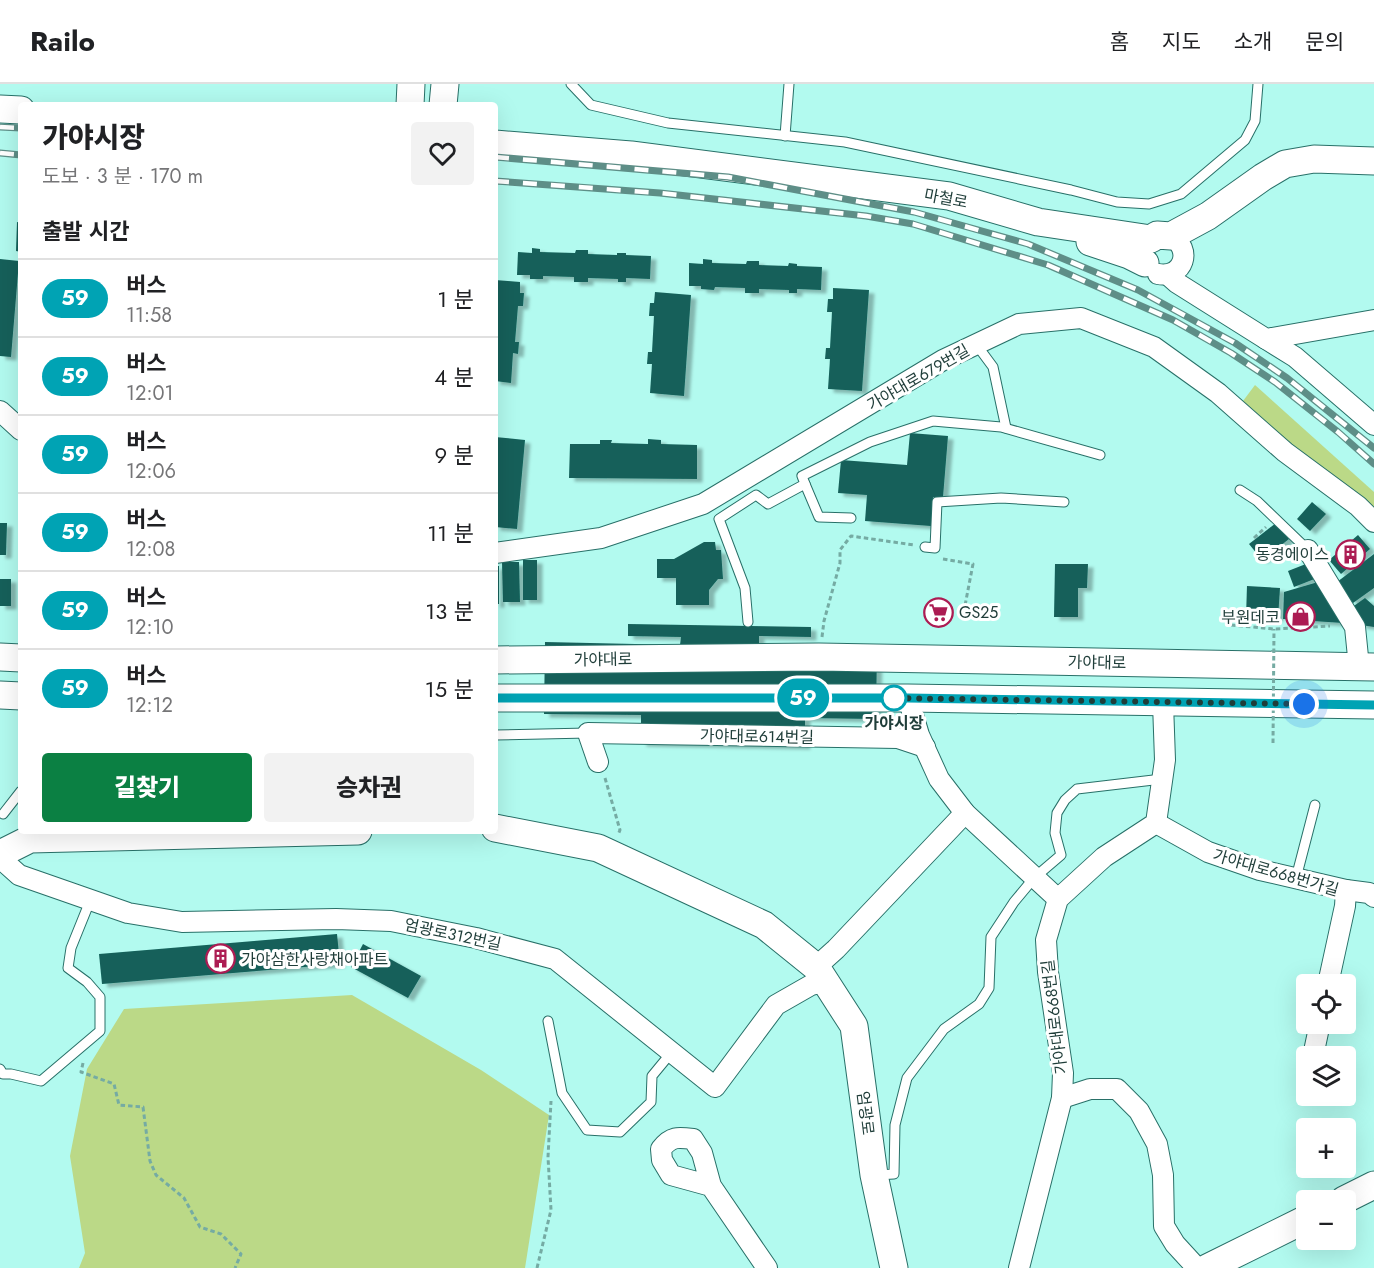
<!DOCTYPE html>
<html lang="ko">
<meta charset="utf-8">
<style>
body{margin:0;font-family:Jost,"Noto Sans KR",sans-serif;background:#f2f2f2;color:#202124;height:100vh;display:flex;flex-direction:column;font-size:22px;white-space:nowrap}
*{box-sizing:border-box;margin:0}
p{font-size:20px;color:#757577}
.icon{flex:none;width:33px;height:33px;fill:none;stroke:currentColor;stroke-width:2;stroke-linecap:round;stroke-linejoin:round}
.map{position:relative;flex:1;overflow:hidden}
.panel{position:absolute;left:18px;top:18px;width:480px;height:732px;display:flex;flex-direction:column;background:#fff;border-radius:6px;box-shadow:0 6px 24px #0002}
.panel>*{flex:none}
.badge{padding:0 12px;border-radius:20px;font-size:21px;line-height:39px}
.tools{position:absolute;left:1296px;top:890px;display:grid;gap:12px}
.tools a{display:grid;place-items:center;width:60px;height:60px;border-radius:6px;background:#fff;box-shadow:0 6px 24px #0002;font-size:30px}
.you{position:absolute;width:30px;height:30px;margin:-15px;border:4px solid #fff;border-radius:50%;background:#1a73e8;box-shadow:0 0 0 9px #1a73e833}
.map>.badge{position:absolute;translate:-50% -50%;box-shadow:0 0 0 3px #fff}
h2{padding:0 24px;font-size:22px;line-height:54px}
.round{display:grid;place-items:center;flex:none;width:63px;height:63px;border-radius:6px;background:#f2f2f2}
.overview{display:flex;align-items:center;justify-content:space-between;height:102px;padding:0 24px}
h1{font-size:28px;font-weight:800;line-height:45px}
.button{display:flex;gap:12px;margin-top:auto;padding:12px 24px}
.button a{flex:1;height:69px;border-radius:6px;background:#0b8043;color:#fff;font-size:24px;font-weight:800;line-height:69px;text-align:center}
.button a+a{background:#f2f2f2;color:#202124}
ul{padding:0;list-style:none}
li{display:flex;align-items:center;gap:18px;height:78px;padding:0 24px;border-top:2px solid #e0e0e0}
li div{flex:1}
li b{display:block;font-size:22px}
li em{font-style:normal}
li .badge{min-width:66px;font-weight:700;text-align:center}
header{display:flex;align-items:center;gap:36px;box-sizing:border-box;height:84px;padding:0 30px;background:#fff;border-bottom:2px solid #e0e0e0}
header strong{font-size:28px}
nav{display:flex;gap:33px;margin-inline-start:auto;font-size:21px}
.map>svg:first-child{display:block}
.green{fill:#bbd987}
.building{fill:#14615a;filter:url(#shadow)}
.lines{fill:none;stroke-linecap:round;stroke-linejoin:round}
.lane-casing{stroke:#287068;stroke-width:11}
.street-casing{stroke:#287068;stroke-width:22}
.secondary-casing{stroke:#287068;stroke-width:29}
.path{stroke:#75aba3;stroke-width:3;stroke-dasharray:4.5 3;stroke-linecap:butt}
.lane{stroke:#fff;stroke-width:9}
.street{stroke:#fff;stroke-width:20}
.secondary{stroke:#fff;stroke-width:27}
.rail-casing{stroke:#5e8e87;stroke-width:7}
.rail{stroke:#fff;stroke-width:4.5;stroke-dasharray:14;stroke-linecap:butt}
.path-bridge{stroke:#75aba3;stroke-width:3;stroke-dasharray:4.5 3;stroke-linecap:butt}
.line-casing{stroke:#fff;stroke-width:14}
.line{stroke:#00a3b4;stroke-width:9}
.walk{stroke:#1f3d39;stroke-width:6;stroke-dasharray:0 10.8}
.stop-dot{fill:#fff;stroke:#00a3b4;stroke-width:3}
.labels{text-anchor:middle;stroke-width:6;stroke-linejoin:round;paint-order:stroke}
.street-label{font-size:16px;fill:#1f3d39;stroke:#fff}
.poi-label{font-size:16px;fill:#1f3d39;stroke:#fff;text-anchor:end}
.stop-label{font-size:16px;font-weight:bold;fill:#1f3d39;stroke:#fff}
</style>
<header>
<strong>Railo</strong>
<nav><a>홈</a><a>지도</a><a>소개</a><a>문의</a></nav>
</header>
<div class="map">
<svg width="1374" height="1184" viewBox="0 0 1374 1184">
<defs>
<filter id="shadow"><feDropShadow dx="5.5" dy="3.5" stdDeviation="1.5" flood-color="#0004"/></filter>
</defs>
<rect width="100%" height="100%" fill="#b2faef"/>
<g class="green">
<polygon points="1255,301 1374,408 1374,438 1253,340 1243,317"/>
<polygon points="352,911 481,986 549,1031 525,1184 79,1184 85,1169 70,1072 87,985 124,925"/>
</g>
<g class="building">
<polygon points="17,138 21,139 21,168 16,167"/>
<polygon points="532,164 540,165 540,168 575,169 576,166 588,166 588,170 617,171 617,169 626,169 626,171 651,172 650,195 626,194 626,198 618,198 618,195 588,194 588,198 574,198 574,193 543,192 543,195 530,195 530,191 517,191 518,168 532,169"/>
<polygon points="0,175 19,177 11,273 0,272"/>
<polygon points="703,175 712,176 712,179 746,180 747,177 759,177 759,181 788,182 789,179 797,180 797,182 822,183 821,206 797,205 797,209 789,209 789,206 759,205 759,209 745,209 745,204 715,203 714,206 701,205 701,202 689,202 689,179 703,180"/>
<polygon points="495,196 520,198 520,209 524,209 523,222 518,222 515,258 519,258 518,270 513,269 511,299 495,297"/>
<polygon points="833,204 869,206 862,307 828,305 830,275 825,275 826,264 830,264 832,228 827,228 828,215 833,215"/>
<polygon points="655,208 691,211 684,312 650,309 652,280 647,280 648,268 652,268 654,232 649,232 650,219 654,219"/>
<polygon points="910,349 948,352 943,413 933,413 931,442 865,437 867,411 838,409 841,376 907,381"/>
<polygon points="495,353 525,356 517,445 495,443"/>
<polygon points="648,355 661,356 661,360 697,361 697,395 569,394 570,360 600,360 600,356 612,356 611,359 648,360"/>
<polygon points="1312,418 1326,430 1310,447 1297,435"/>
<polygon points="0,439 7,439 6,471 0,471"/>
<polygon points="1276,439 1289,455 1262,476 1249,460"/>
<polygon points="1358,451 1370,465 1341,490 1329,476"/>
<polygon points="704,458 715,458 716,466 721,466 723,495 718,495 709,506 709,521 676,521 676,494 657,494 657,475 674,475"/>
<polygon points="1374,470 1374,504 1353,519 1337,498"/>
<rect x="523" y="476" width="14" height="40"/>
<polygon points="502,478 519,478 520,518 503,518"/>
<polygon points="1311,478 1317,494 1294,503 1288,487"/>
<polygon points="1055,480 1088,480 1087,504 1078,504 1078,533 1054,533"/>
<rect x="495" y="482" width="4" height="38"/>
<rect x="0" y="495" width="11" height="27"/>
<polygon points="1318,498 1343,539 1283,535 1284,508"/>
<polygon points="1247,502 1280,504 1278,534 1246,533"/>
<polygon points="1365,514 1374,522 1374,543 1361,541 1351,524"/>
<polygon points="628,540 811,543 811,553 759,552 759,560 877,563 876,635 805,634 805,662 641,659 641,631 544,630 545,558 680,561 681,553 628,552"/>
<polygon points="337,850 340,880 102,900 99,870"/>
<polygon points="363,860 421,892 408,914 351,883"/>
</g>
<g class="lines">
<defs>
<g id="lane">
<polyline points="571,0 591,21 668,39 845,58 1071,106 1117,118 1149,120 1181,110 1245,56 1255,37 1258,0"/>
<polyline points="785,52 789,0"/>
<polyline points="976,260 993,283 1006,344"/>
<polyline points="805,400 819,433 851,434"/>
<polyline points="1240,406 1257,417 1308,466"/>
<polyline points="925,463 935,464 937,418 1001,414 1064,418"/>
<polyline points="748,538 745,504 719,435 756,411 768,420 805,400 802,392 870,358 933,337 1001,343 1100,371"/>
<polyline points="495,651 588,649"/>
<polyline points="3,730 21,707"/>
<polyline points="1296,794 1315,721"/>
<polyline points="548,937 562,1009 587,1046 620,1048 651,1018 652,992 671,969"/>
<polyline points="0,985 3,990 11,990 41,997 100,947 100,913 87,898 68,884 71,864 90,817"/>
<polyline points="876,1091 894,1090 895,1041 907,994 944,945 979,920 989,904 991,853 1014,818 1034,794 1061,771 1055,749 1057,729 1065,716 1077,705 1162,695"/>
</g>
<g id="street">
<path d="M1158,190C1184,194 1193,165 1171,152"/>
<polyline points="1168,191 1177,199 1266,255 1374,236"/>
<polyline points="1266,255 1295,273 1374,341"/>
<polyline points="0,327 21,346"/>
<polyline points="1308,466 1355,543 1359,583"/>
<polyline points="495,469 601,454 703,420 943,276 1019,240 1081,234 1154,263 1218,309 1285,368 1358,422 1374,438"/>
<polyline points="908,614 919,651 939,695 965,729 1058,815"/>
<polyline points="598,678 588,649 898,654 925,663"/>
<polyline points="1156,739 1208,768 1260,786 1346,806 1369,809 1374,813"/>
<polyline points="0,774 19,791 128,829 182,838 336,835 391,837 476,854 555,875 715,1003 776,921 811,901 825,898"/>
<polyline points="816,883 836,865 965,729"/>
<polyline points="1328,900 1345,822 1346,806"/>
<polyline points="1313,972 1320,939"/>
<polyline points="1062,1014 1090,1005 1117,1005 1139,1027 1157,1060 1163,1091 1164,1142 1175,1160 1197,1184"/>
<path d="M711,1102L671,1091L662,1076L661,1065C671,1052 678,1053 693,1055L702,1069L711,1102L767,1184"/>
<polyline points="1019,1184 1062,1014 1063,989 1048,888 1046,856 1058,815 1104,773 1156,739 1165,676 1163,619"/>
</g>
<g id="secondary">
<polyline points="410,21 411,0"/>
<polyline points="443,21 445,0"/>
<polyline points="0,25 21,26"/>
<polyline points="495,60 631,71 949,112 1038,138 1151,155 1157,151 1171,152 1208,132 1263,93 1285,80 1314,75 1374,77"/>
<polyline points="1090,158 1129,171 1145,179"/>
<polyline points="0,573 21,574"/>
<polyline points="495,576 819,573 1374,583"/>
<polyline points="0,611 21,612"/>
<polyline points="495,614 908,614 1374,621"/>
<polyline points="495,744 598,764 764,841 816,883 854,942 874,1091 894,1184"/>
<polyline points="0,770 30,755 358,747"/>
<polyline points="1344,1116 1374,1101"/>
<polyline points="1207,1184 1306,1135"/>
</g>
</defs>
<use href="#lane" class="lane-casing"/>
<use href="#street" class="street-casing"/>
<use href="#secondary" class="secondary-casing"/>
<g class="path">
<polyline points="1254,454 1266,443"/>
<polyline points="943,475 973,480 962,537"/>
<polyline points="1231,541 1274,545 1330,542"/>
<polyline points="822,553 824,537 840,479 840,466 851,452 914,461"/>
<polyline points="605,694 620,746 618,751"/>
<polyline points="83,979 81,988 114,1000 119,1021 143,1023 150,1077 156,1091 184,1114 200,1143 221,1150 241,1170 235,1184"/>
<polyline points="537,1184 551,1126 548,1073 551,1017"/>
</g>
<use href="#lane" class="lane"/>
<use href="#street" class="street"/>
<use href="#secondary" class="secondary"/>
<defs>
<g id="rail">
<polyline points="0,43 21,44"/>
<polyline points="0,69 21,71"/>
<polyline points="495,73 728,93 914,128 1028,160 1138,206 1235,259 1287,294 1374,364"/>
<polyline points="495,97 660,109 866,132 913,140 1048,181 1173,236 1231,269 1275,298 1338,348 1374,380"/>
</g>
</defs>
<use href="#rail" class="rail-casing"/>
<use href="#rail" class="rail"/>
<polyline class="path-bridge" points="1273,659 1274,545"/>
</g>
<g class="lines">
<defs>
<polyline id="line" points="495,614 908,614 1374,621"/>
</defs>
<use href="#line" class="line-casing"/>
<use href="#line" class="line"/>
<polyline class="walk" points="894,614 885,614 1304,620"/>
</g>
<defs>
<symbol id="building-ring" viewBox="-11 -11 22 22"><circle r="9.5" fill="#fff" stroke="#ac1c53" stroke-width="1.5"/><path d="M-4-6H4V6H1V3H-1V6H-4ZM-2.5-4.3h1.7v1.8h-1.7ZM.8-4.3h1.7v1.8H.8ZM-2.5-1h1.7V.8h-1.7ZM.8-1h1.7V.8H.8Z" fill="#ac1c53"/></symbol>
<symbol id="supermarket-ring" viewBox="-11 -11 22 22"><circle r="9.5" fill="#fff" stroke="#ac1c53" stroke-width="1.5"/><path d="M-6-5.5h2.5l.6 2H6L4.5 2H-2.5L-4.4-4H-6ZM-1.5 3.2a1.3 1.3 0 1 0 .1 0ZM3 3.2a1.3 1.3 0 1 0 .1 0Z" fill="#ac1c53"/></symbol>
<symbol id="shop-ring" viewBox="-11 -11 22 22"><circle r="9.5" fill="#fff" stroke="#ac1c53" stroke-width="1.5"/><path d="M-5-2.5h2.3a2.7 3.5 0 0 1 5.4 0H5L5.5 6h-11ZM-1.5-2.5h3a1.5 2.3 0 0 0-3 0Z" fill="#ac1c53"/></symbol>
</defs>
<g fill-rule="evenodd">
<use href="#building-ring" x="1334" y="454" width="33" height="33"/>
<use href="#supermarket-ring" x="922" y="512" width="33" height="33"/>
<use href="#shop-ring" x="1284" y="516" width="33" height="33"/>
<use href="#building-ring" x="204" y="858" width="33" height="33"/>
</g>
<circle class="stop-dot" cx="894" cy="614" r="12"/>
<g class="labels">
<g class="street-label">
<text transform="translate(946 114) rotate(11)" y="6">마철로</text>
<text transform="translate(918 293) rotate(-30)" y="6">가야대로679번길</text>
<text transform="translate(603 575) rotate(-1)" y="6">가야대로</text>
<text transform="translate(1097 578) rotate(1)" y="6">가야대로</text>
<text transform="translate(757 652) rotate(1)" y="6">가야대로614번길</text>
<text transform="translate(1276 788) rotate(16)" y="6">가야대로668번가길</text>
<text transform="translate(453 850) rotate(12)" y="6">엄광로312번길</text>
<text transform="translate(1054 933) rotate(-97)" y="6">가야대로668번길</text>
<text transform="translate(866 1029) rotate(83)" y="6">엄광로</text>
</g>
<g class="poi-label">
<text x="1329" y="476">동경에이스</text>
<text x="959" y="534" text-anchor="start">GS25</text>
<text x="1280" y="539">부원데코</text>
<text x="241" y="881" text-anchor="start">가야삼한사랑채아파트</text>
</g>
<g class="stop-label">
<text x="894" y="645">가야시장</text>
</g>
</g>
</svg>
<div class="tools">
<a><svg class="icon" aria-label="locate" viewBox="0 0 24 24"><circle cx="12" cy="12" r="6"/><path d="M12 2v4M12 18v4M2 12h4M18 12h4"/></svg></a>
<a><svg class="icon" aria-label="layers" viewBox="0 0 24 24"><path d="M12 4l9 5-9 5-9-5zM3 14l9 5 9-5"/></svg></a>
<a>+</a>
<a>−</a>
</div>
<div class="you" style="left:1304px;top:620px"></div>
<b class="badge" style="left:803px;top:614px;background:#00a3b4;color:#fff">59</b>
<section class="panel">
<div class="overview"><div><h1>가야시장</h1><p>도보 · 3 분 · 170 m</p></div><a class="round"><svg class="icon" aria-label="heart" viewBox="0 0 24 24"><path d="M12 20l-8-8c-3-5 5-10 8-4 3-6 11-1 8 4z"/></svg></a></div>
<h2>출발 시간</h2>
<ul>
<li><span class="badge" style="background:#00a3b4;color:#fff">59</span><div><b>버스</b><p>11:58</p></div><em>1 분</em></li>
<li><span class="badge" style="background:#00a3b4;color:#fff">59</span><div><b>버스</b><p>12:01</p></div><em>4 분</em></li>
<li><span class="badge" style="background:#00a3b4;color:#fff">59</span><div><b>버스</b><p>12:06</p></div><em>9 분</em></li>
<li><span class="badge" style="background:#00a3b4;color:#fff">59</span><div><b>버스</b><p>12:08</p></div><em>11 분</em></li>
<li><span class="badge" style="background:#00a3b4;color:#fff">59</span><div><b>버스</b><p>12:10</p></div><em>13 분</em></li>
<li><span class="badge" style="background:#00a3b4;color:#fff">59</span><div><b>버스</b><p>12:12</p></div><em>15 분</em></li>
</ul>
<div class="button"><a>길찾기</a><a>승차권</a></div>
</section>
</div>
